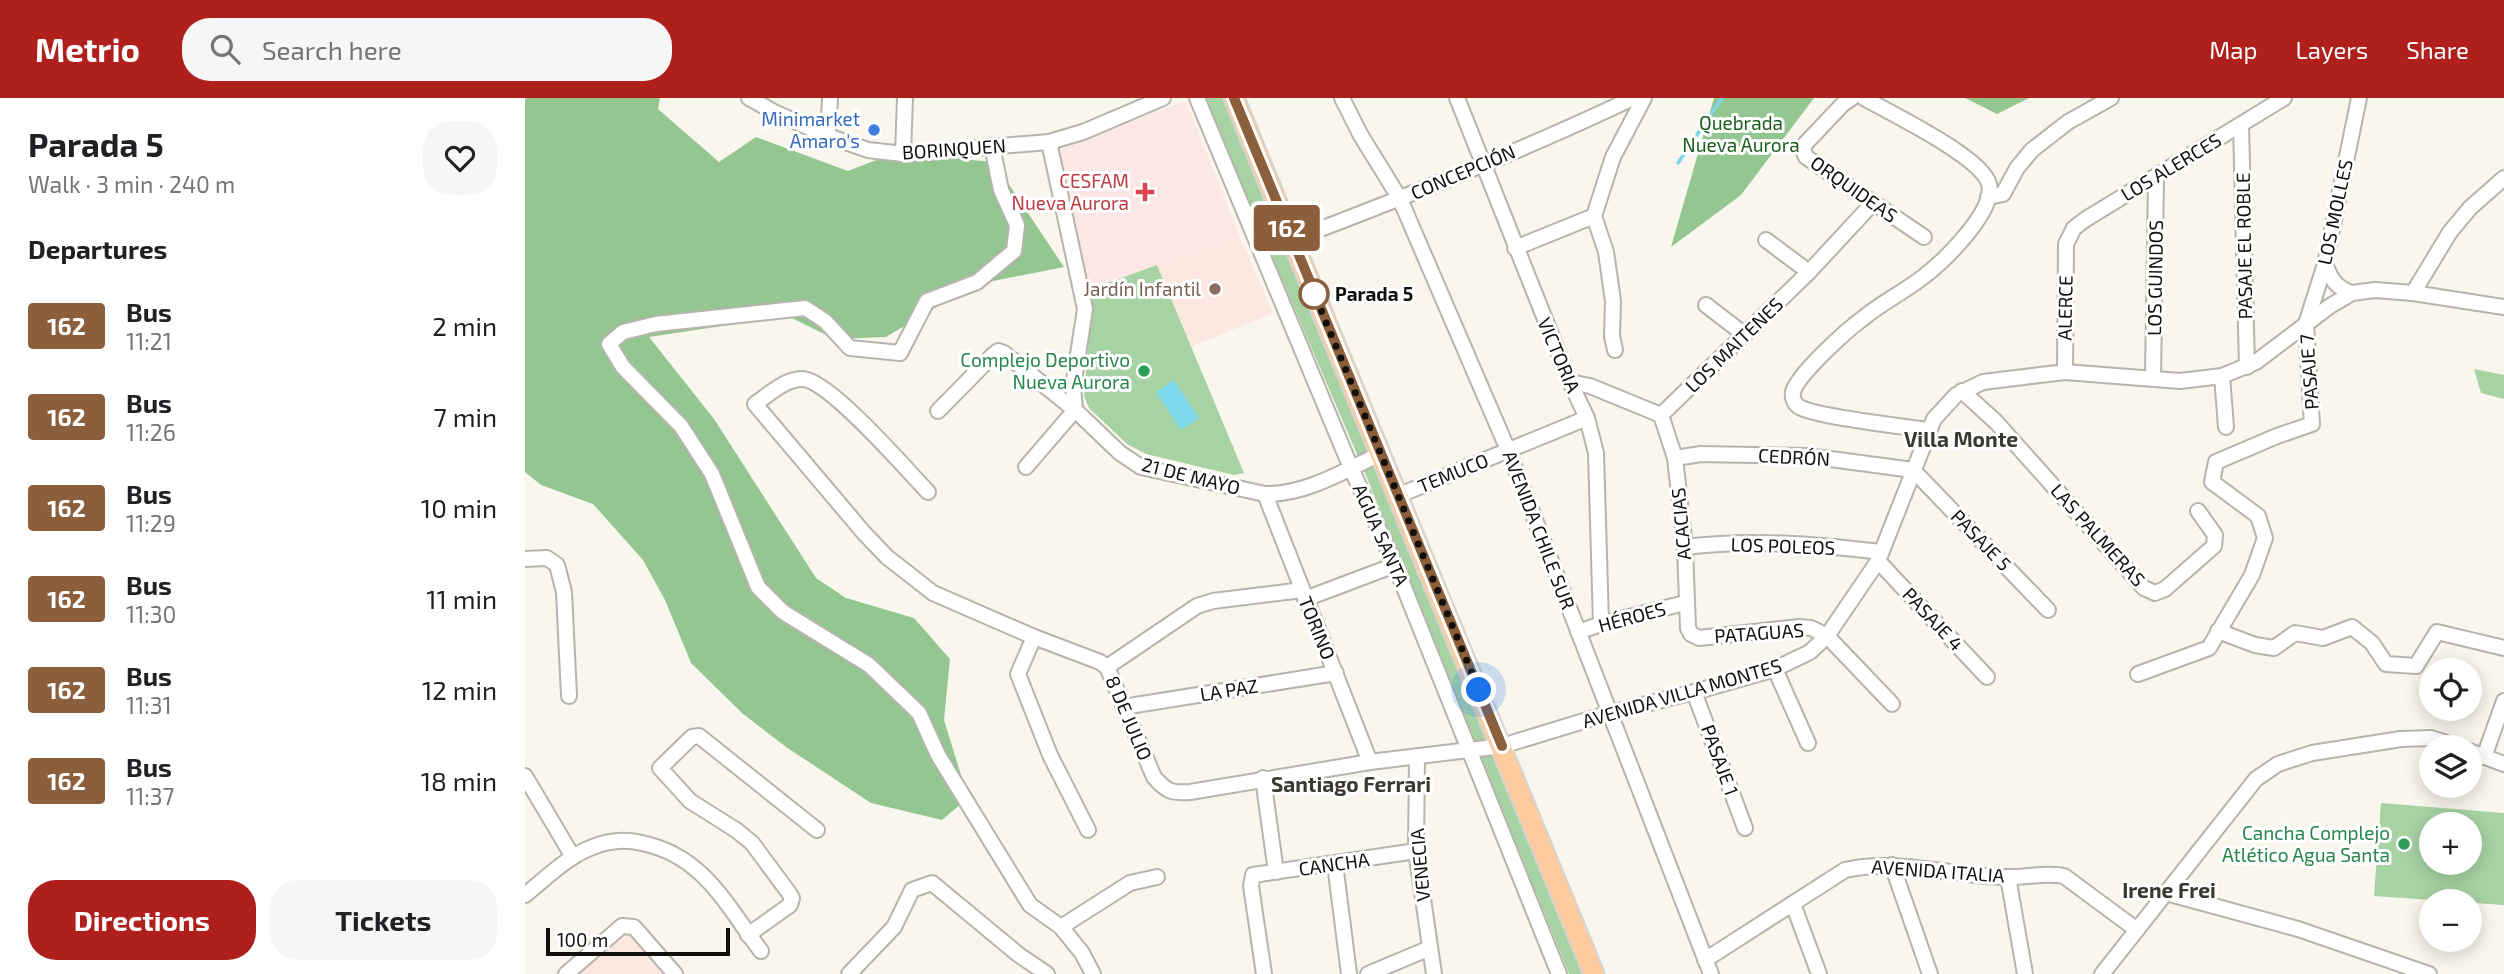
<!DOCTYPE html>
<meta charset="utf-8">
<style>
body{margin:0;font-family:"Exo 2",sans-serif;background:#f6f6f6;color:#202124;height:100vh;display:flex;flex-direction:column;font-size:26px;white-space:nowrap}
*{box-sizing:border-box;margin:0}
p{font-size:23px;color:#757577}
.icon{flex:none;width:38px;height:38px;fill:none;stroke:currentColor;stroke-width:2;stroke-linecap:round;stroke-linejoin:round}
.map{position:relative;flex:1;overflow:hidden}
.details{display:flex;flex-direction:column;background:#fff;width:525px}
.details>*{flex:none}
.badge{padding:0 14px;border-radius:5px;font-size:24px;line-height:46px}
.tools{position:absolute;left:1894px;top:560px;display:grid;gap:14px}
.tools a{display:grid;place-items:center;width:63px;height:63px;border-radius:50%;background:#fff;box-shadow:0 4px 18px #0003;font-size:35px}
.scale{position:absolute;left:21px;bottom:18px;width:184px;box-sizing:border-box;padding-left:7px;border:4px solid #11100d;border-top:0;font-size:19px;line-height:24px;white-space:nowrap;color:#11100d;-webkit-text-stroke:5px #fff;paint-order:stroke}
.you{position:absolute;width:35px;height:35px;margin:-18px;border:5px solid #fff;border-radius:50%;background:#1a73e8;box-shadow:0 0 0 10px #1a73e833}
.map>.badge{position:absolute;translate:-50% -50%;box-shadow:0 0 0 4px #fff}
h2{padding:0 28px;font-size:26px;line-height:63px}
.round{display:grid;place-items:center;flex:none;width:74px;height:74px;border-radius:28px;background:#f6f6f6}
.headline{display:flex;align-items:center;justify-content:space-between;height:119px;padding:0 28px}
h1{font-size:33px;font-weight:700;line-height:52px}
.button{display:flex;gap:14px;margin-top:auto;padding:14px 28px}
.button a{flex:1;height:80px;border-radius:28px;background:#af1f1c;color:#fff;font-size:28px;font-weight:700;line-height:80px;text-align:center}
.button a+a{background:#f6f6f6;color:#202124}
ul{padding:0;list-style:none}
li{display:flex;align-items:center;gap:21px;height:91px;padding:0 28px}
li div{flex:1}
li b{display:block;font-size:26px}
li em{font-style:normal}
li .badge{min-width:77px;font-weight:700;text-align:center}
header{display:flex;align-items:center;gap:42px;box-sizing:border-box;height:98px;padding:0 35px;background:#af1f1c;color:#fff}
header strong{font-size:33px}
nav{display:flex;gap:38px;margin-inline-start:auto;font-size:24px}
.search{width:490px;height:63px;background:#f6f6f6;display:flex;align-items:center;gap:18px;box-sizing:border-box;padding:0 24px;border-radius:28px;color:#757577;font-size:26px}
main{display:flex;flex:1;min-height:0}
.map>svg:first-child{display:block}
.education{fill:#fce8e1}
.medical{fill:#fde7e6}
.green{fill:#a7d3a4;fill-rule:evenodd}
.forest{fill:#94c691}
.water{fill:#7dd7eb}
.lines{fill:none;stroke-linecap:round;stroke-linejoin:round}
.stream{stroke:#7dd7eb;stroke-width:3.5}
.minor-casing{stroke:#b6b4ac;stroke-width:18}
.major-casing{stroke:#d4d4d3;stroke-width:23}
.minor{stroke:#fff;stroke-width:14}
.major{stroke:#fecb9e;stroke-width:19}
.line-casing{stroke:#fff;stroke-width:16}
.line{stroke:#8b5e3c;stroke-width:10}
.walk{stroke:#11100d;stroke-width:7;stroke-dasharray:0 12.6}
.shop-dot{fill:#3f7fe0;stroke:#fff;stroke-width:2.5}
.health-dot{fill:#e0444e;stroke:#fff;stroke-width:2.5}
.education-dot{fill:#8d6e63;stroke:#fff;stroke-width:2.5}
.stop-dot{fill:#fff;stroke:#8b5e3c;stroke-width:3.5}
.leisure-dot{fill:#2e9e5b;stroke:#fff;stroke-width:2.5}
.labels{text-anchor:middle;stroke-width:6;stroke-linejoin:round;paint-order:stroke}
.shop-label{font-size:19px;fill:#366cbe;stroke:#fff;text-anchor:end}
.park-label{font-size:19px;fill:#1b5e1b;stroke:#fff}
.street-label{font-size:19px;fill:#11100d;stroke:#fff}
.health-label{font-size:19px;fill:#be3a42;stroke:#fff;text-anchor:end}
.education-label{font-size:19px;fill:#785e54;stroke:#fff;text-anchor:end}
.stop-label{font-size:19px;font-weight:bold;fill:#11100d;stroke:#fff;text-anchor:start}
.leisure-label{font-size:19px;fill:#27864d;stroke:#fff;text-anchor:end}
.neighbourhood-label{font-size:21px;font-weight:bold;fill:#3a3831;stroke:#fff}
</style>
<header>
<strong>Metrio</strong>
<div class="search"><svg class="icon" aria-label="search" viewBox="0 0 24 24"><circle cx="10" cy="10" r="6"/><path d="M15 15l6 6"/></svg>Search here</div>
<nav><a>Map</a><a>Layers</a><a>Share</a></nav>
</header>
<main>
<section class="details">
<div class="headline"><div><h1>Parada 5</h1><p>Walk · 3 min · 240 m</p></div><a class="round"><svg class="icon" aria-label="heart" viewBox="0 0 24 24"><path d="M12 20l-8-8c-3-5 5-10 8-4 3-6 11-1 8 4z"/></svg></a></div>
<h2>Departures</h2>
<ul>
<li><span class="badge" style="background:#8b5e3c;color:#fff">162</span><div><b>Bus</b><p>11:21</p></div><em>2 min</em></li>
<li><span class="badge" style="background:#8b5e3c;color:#fff">162</span><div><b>Bus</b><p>11:26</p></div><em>7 min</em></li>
<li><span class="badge" style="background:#8b5e3c;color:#fff">162</span><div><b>Bus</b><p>11:29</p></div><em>10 min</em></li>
<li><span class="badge" style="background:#8b5e3c;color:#fff">162</span><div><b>Bus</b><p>11:30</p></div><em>11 min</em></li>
<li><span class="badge" style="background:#8b5e3c;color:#fff">162</span><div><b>Bus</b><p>11:31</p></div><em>12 min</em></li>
<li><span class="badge" style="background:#8b5e3c;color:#fff">162</span><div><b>Bus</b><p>11:37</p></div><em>18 min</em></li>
</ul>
<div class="button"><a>Directions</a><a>Tickets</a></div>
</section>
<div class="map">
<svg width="1979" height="876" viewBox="0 0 1979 876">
<rect width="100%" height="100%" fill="#f9f6ee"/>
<g class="education">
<polygon points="714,137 748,215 666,249 632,167"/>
<polygon points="99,835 107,837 141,876 51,876"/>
</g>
<polygon class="medical" points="661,3 714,137 563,192 533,51"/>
<g class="green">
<polygon points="679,0 704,0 1071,876 1044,876 838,370"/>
<polygon points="632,167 719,375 709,377 621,356 602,346 564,310 559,298 565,221 563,192"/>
<polygon points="1949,271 1979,277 1979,301 1956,295"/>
<path d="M1856,705L1979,715V807L1849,798ZM1906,726H1944V765H1906Z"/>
</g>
<g class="forest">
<polygon points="0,0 135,0 133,11 194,64 231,39 323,73 369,55 469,64 539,169 448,187 361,239 309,241 263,218 124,239 189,321 291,480 321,500 389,520 425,561 419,622 443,700 417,722 346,705 261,649 217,615 166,565 140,502 118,462 68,406 16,387 0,374"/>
<polygon points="1189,0 1289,0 1216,97 1146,149"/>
<polygon points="1440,0 1504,0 1472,16"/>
</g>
<polygon class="water" points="649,282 674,320 656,332 631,294"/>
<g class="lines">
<polyline class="stream" points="1153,65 1197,0"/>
<defs>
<g id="minor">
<polyline points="224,0 251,15 303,38 343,52 378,56 524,44 558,34 638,0"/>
<polyline points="672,0 826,370 870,467 1034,876"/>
<polyline points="817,0 835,36 875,101 983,352 1186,876"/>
<polyline points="932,0 1045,284 1062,320 1071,355 1076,526"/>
<polyline points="1327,0 1318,6 1280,46 1278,52 1281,59 1399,139"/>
<path d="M1339,0C1365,15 1457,59 1464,86C1471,113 1418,164 1398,179C1379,194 1356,205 1337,221C1322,232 1272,277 1268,294C1267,299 1269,305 1273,308C1285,318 1381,329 1403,332"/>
<polyline points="1716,27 1722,269"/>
<polyline points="303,38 305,0"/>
<path d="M524,44L560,211L548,289L550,312L595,355L616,369L740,396C780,397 819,373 855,356"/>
<polyline points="467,48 476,92 492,127 489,153 452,184 402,203 375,255 325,250 300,223 280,210 131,226 98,234 84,246 98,269 156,328 187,376 233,489 258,514 344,567 394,615 413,657 505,807 536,829 557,855 568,876"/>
<polyline points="378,56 380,0"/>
<polyline points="1463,99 1478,96 1492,70 1507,52 1543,24 1586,0"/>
<path d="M767,142C882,98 997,53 1108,0"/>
<polyline points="1241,142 1284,174"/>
<polyline points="990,150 1069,118"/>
<path d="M1800,166C1806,181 1811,190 1827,195"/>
<polyline points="1888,195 1925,134 1945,110 1979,80"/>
<polyline points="1181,207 1220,237"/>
<polyline points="1090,252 1087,238 1088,203 1081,154 1069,118 1088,59 1119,0"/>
<polyline points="1540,274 1541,146 1549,130 1561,121 1759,0"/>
<polyline points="1697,278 1701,329"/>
<polyline points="1628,280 1631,79"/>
<polyline points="1045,284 1065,288 1136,317"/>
<polyline points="1437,293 1471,324 1619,490 1630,495 1640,491 1689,448 1690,437 1673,413"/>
<polyline points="413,313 468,257 473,253 479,255 550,312 501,369"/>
<polyline points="1136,317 1150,360 1160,449 1163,530 1166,536 1174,540 1274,529 1286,530 1302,538 1367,606"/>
<polyline points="1136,317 1284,174 1348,105"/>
<polyline points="1150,360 1176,356 1283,358 1388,372 1523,512"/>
<path d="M403,394C381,371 305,283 278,281C261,280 243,297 230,306L339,435L362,459L408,495L509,539L575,564L582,569L629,679C642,694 646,695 665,694L845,664L977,648L1085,615L1169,594L1250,571L1285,554L1302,538L1353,463L1409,321L1431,297L1458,284L1540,274L1655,283L1697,278L1731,264L1805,208L1827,195L1850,192L1888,195L1979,209"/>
<polyline points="740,396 845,664"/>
<polyline points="872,398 1062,320"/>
<path d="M1160,449C1227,441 1289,446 1356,454"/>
<polyline points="0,461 22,460 32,467 39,494 44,598"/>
<polyline points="1353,463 1462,579"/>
<polyline points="780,501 870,467"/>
<polyline points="1693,533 1730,547 1749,550 1770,535 1798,540 1827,529 1847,545 1861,566 1891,568 1912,534 1979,550"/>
<polyline points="1053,534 1076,526 1160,505"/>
<polyline points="509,539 493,576 525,657 563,732"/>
<polyline points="582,569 672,508 688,503 777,492"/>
<polyline points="1250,571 1283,645"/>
<polyline points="1613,576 1684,550 1727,477 1740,440 1733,418 1687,384 1691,364 1752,338 1787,326 1781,226 1800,166 1834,0"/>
<polyline points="1169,594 1220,730"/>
<polyline points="598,609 811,575"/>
<polyline points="1944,653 1979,666"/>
<polyline points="892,658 891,753 909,876"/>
<polyline points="1959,659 1979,603"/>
<polyline points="0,678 48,759"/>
<polyline points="738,680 751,774"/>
<polyline points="810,766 824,876"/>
<polyline points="1367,767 1405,876"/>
<polyline points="1483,779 1500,876"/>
<polyline points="1641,795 1773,831 1904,876"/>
<path d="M0,797C21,780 41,760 65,750C81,743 100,741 117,745C179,758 201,807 236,853"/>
<polyline points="1268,806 1294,876"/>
<polyline points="536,829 605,785 632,779"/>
<polyline points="223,837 265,807 267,800 264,795 227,745 211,732 165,703 135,670 167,639 174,638 292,732"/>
<path d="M1180,862L1320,772C1370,760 1427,778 1480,779C1500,780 1519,774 1539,778L1612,832"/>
<polyline points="41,876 97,828 109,829 150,876"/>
<polyline points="324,876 369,829 387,792 407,785 494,857 522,876"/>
<polyline points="739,876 726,788 728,777 891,753"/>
<polyline points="843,876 905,850"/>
<polyline points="1577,876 1731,681 1753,666 1787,655 1876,641 1906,640 1934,649"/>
</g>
<polyline id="major" points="709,0 1069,876"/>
</defs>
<use href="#minor" class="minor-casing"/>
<use href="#major" class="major-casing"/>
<use href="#minor" class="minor"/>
<use href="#major" class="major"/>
</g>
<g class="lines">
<defs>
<polyline id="line" points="709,0 977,648"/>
</defs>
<use href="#line" class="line-casing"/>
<use href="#line" class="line"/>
<polyline class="walk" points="789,196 788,193 954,592"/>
</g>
<circle class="shop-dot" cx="349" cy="32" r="7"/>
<path class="health-dot" d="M616.5 83.5h7v7h7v7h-7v7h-7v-7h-7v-7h7z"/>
<circle class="education-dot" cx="690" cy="191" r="7"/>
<circle class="stop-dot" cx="789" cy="196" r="14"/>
<g class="leisure-dot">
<circle cx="619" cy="273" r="7"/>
<circle cx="1879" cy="746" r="7"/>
</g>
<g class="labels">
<g class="shop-label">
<text x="335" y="28">Minimarket<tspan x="335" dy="22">Amaro's</tspan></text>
</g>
<g class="park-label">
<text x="1216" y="32">Quebrada<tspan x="1216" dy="22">Nueva Aurora</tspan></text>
</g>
<g class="street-label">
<text transform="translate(429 51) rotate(-4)" y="7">BORINQUEN</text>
<text transform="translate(1646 69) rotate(-31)" y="7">LOS ALERCES</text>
<text transform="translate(938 74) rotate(-23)" y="7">CONCEPCIÓN</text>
<text transform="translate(1329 91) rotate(35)" y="7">ORQUIDEAS</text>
<text transform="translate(1810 114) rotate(-78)" y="7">LOS MOLLES</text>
<text transform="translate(1719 148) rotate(-91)" y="7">PASAJE EL ROBLE</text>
<text transform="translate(1630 180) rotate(-89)" y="7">LOS GUINDOS</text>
<text transform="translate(1540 210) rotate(-89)" y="7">ALERCE</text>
<text transform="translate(1209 247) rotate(-44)" y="7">LOS MAITENES</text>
<text transform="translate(1034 257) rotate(67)" y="7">VICTORIA</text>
<text transform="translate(1784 274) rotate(-94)" y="7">PASAJE 7</text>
<text transform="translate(1269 359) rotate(3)" y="7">CEDRÓN</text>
<text transform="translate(928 375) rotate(-22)" y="7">TEMUCO</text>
<text transform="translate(666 378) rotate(14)" y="7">21 DE MAYO</text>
<text transform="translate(1156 426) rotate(-95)" y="7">ACACIAS</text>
<text transform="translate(1014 432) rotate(69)" y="7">AVENIDA CHILE SUR</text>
<text transform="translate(856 437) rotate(66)" y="7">AGUA SANTA</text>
<text transform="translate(1573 437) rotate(48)" y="7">LAS PALMERAS</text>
<text transform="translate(1456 442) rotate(46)" y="7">PASAJE 5</text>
<text transform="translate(1258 448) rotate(2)" y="7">LOS POLEOS</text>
<text transform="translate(1107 519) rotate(-15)" y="7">HÉROES</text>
<text transform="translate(1408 521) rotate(47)" y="7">PASAJE 4</text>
<text transform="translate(792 530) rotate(68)" y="7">TORINO</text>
<text transform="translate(1234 535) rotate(-4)" y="7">PATAGUAS</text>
<text transform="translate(704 592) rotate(-9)" y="7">LA PAZ</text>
<text transform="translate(1157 595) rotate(-16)" y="7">AVENIDA VILLA MONTES</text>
<text transform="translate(604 620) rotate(67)" y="7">8 DE JULIO</text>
<text transform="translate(1195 662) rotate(70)" y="7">PASAJE 1</text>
<text transform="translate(809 766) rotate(-8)" y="7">CANCHA</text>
<text transform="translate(895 767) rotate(-95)" y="7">VENECIA</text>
<text transform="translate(1413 773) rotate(4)" y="7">AVENIDA ITALIA</text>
</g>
<g class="health-label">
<text x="604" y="90">CESFAM<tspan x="604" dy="22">Nueva Aurora</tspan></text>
</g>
<g class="education-label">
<text x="676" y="198">Jardín Infantil</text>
</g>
<g class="stop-label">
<text x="810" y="203">Parada 5</text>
</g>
<g class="leisure-label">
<text x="605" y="269">Complejo Deportivo<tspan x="605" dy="22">Nueva Aurora</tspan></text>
<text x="1865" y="742">Cancha Complejo<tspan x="1865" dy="22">Atlético Agua Santa</tspan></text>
</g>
<g class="neighbourhood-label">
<text x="1436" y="349">Villa Monte</text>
<text x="826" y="694">Santiago Ferrari</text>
<text x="1644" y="800">Irene Frei</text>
</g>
</g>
</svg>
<div class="tools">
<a><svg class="icon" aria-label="locate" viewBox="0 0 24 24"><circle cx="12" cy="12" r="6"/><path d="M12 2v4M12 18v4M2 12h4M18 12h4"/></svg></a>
<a><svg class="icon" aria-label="layers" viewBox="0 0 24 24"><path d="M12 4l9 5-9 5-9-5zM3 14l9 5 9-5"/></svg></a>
<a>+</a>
<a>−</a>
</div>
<div class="scale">100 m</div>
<div class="you" style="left:954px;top:592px"></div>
<b class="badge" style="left:762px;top:130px;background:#8b5e3c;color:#fff">162</b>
</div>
</main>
